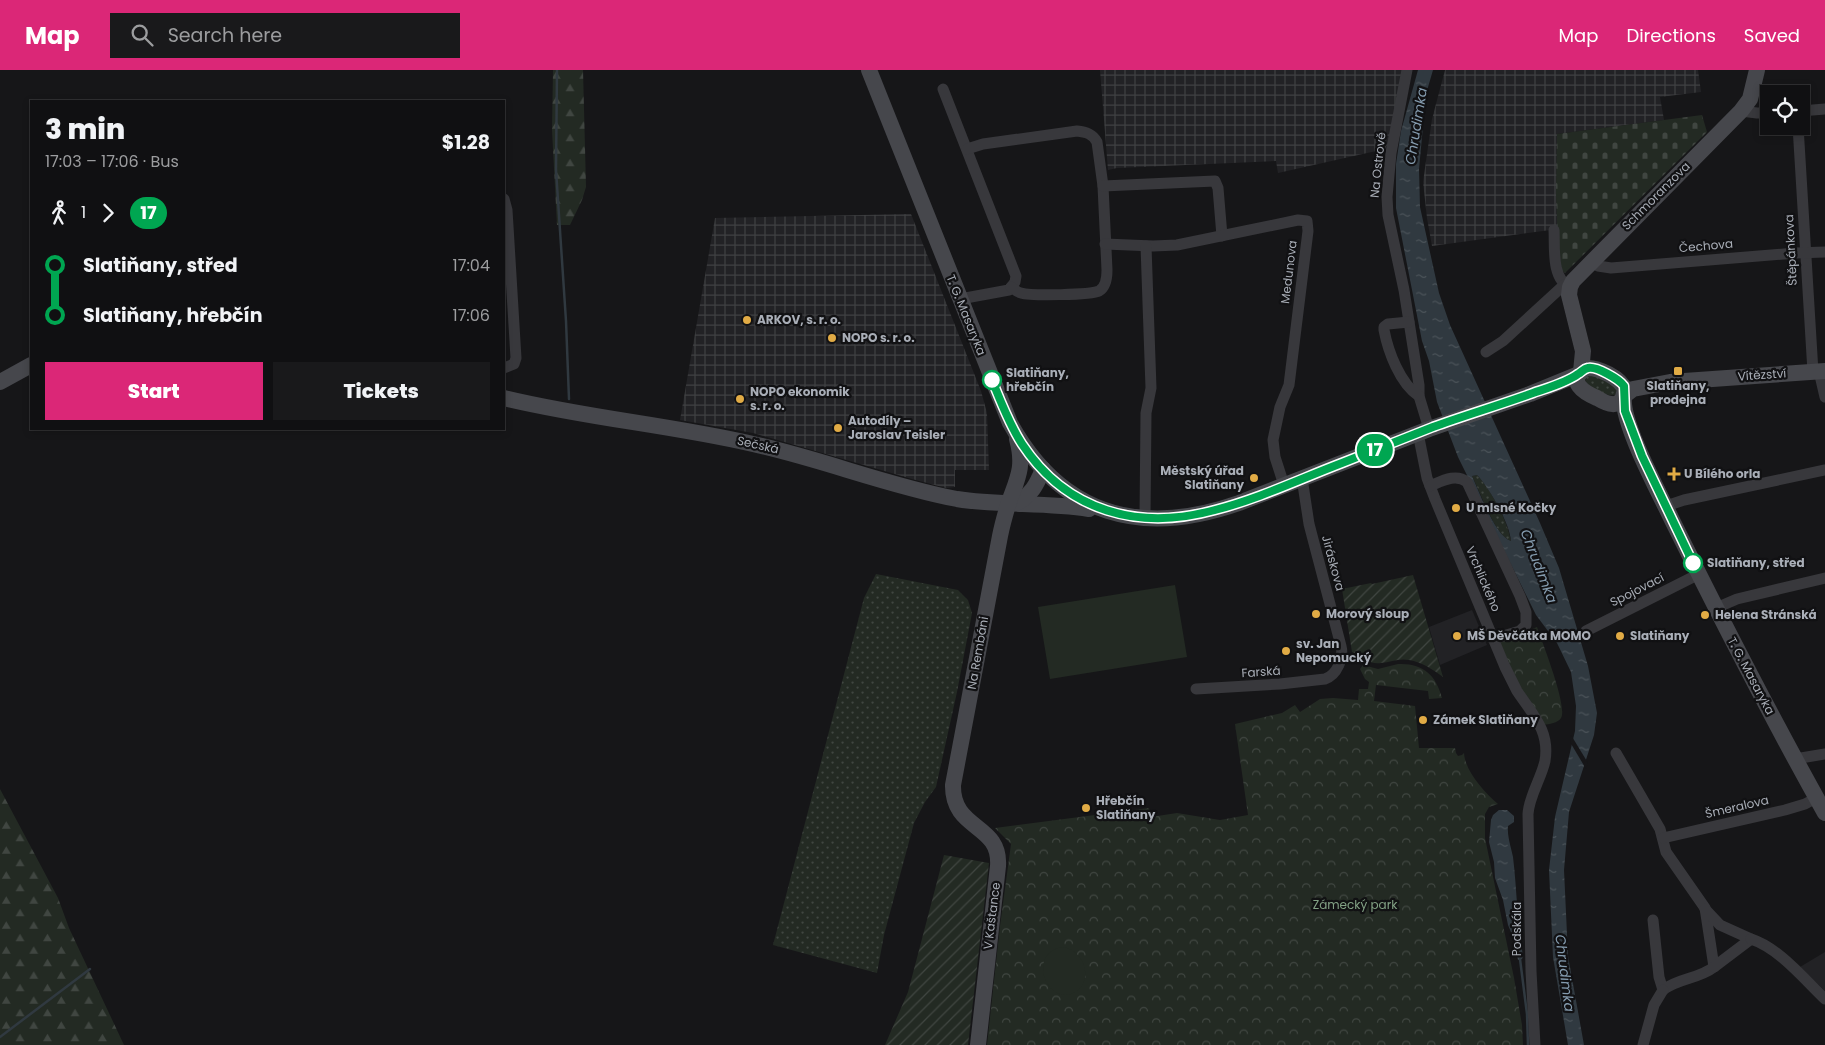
<!DOCTYPE html>
<meta charset="utf-8">
<style>
body{margin:0;font-family:Poppins,sans-serif;background:#19191b;color:#f1f3f6;height:100vh;display:flex;flex-direction:column;font-size:19px;white-space:nowrap}
*{box-sizing:border-box;margin:0}
p{font-size:16px;color:#9c9d9f}
.icon{flex:none;width:28px;height:28px;fill:none;stroke:currentColor;stroke-width:2;stroke-linecap:round;stroke-linejoin:round}
.map{position:relative;flex:1;overflow:hidden}
.panel{position:absolute;left:30px;top:30px;width:475px;height:330px;display:flex;flex-direction:column;background:#101012;border-radius:0px;box-shadow:0 2px 8px #0003,0 0 0 1px #303032}
.panel>*{flex:none}
.badge{padding:0 10px;border-radius:16px;font-size:18px;line-height:32px}
.controls{position:absolute;left:1760px;top:15px;display:grid;gap:10px}
.controls a{display:grid;place-items:center;width:50px;height:50px;border-radius:0px;background:#101012;box-shadow:0 2px 8px #0003,0 0 0 1px #303032;font-size:25px}
.map>.badge{position:absolute;translate:-50% -50%;box-shadow:0 0 0 2px #fff}
.legs{display:flex;align-items:center;gap:8px;height:55px;padding:0 15px;font-size:16px}
.legs p{margin-inline-start:auto}
.overview{display:flex;align-items:center;justify-content:space-between;height:85px;padding:0 15px}
h1{font-size:28px;font-weight:800;line-height:38px}
.cta{display:flex;gap:10px;margin-top:auto;padding:10px 15px}
.cta a{flex:1;height:58px;border-radius:0px;background:#db2777;color:#fff;font-size:20px;font-weight:800;line-height:58px;text-align:center}
.cta a+a{background:#19191b;color:#f1f3f6}
ul{padding:0 15px;list-style:none}
li{display:flex;align-items:center;gap:18px;height:50px;font-size:19px}
li i{display:grid;place-items:center;width:8px;height:100%;margin:0 6px;background:currentColor}
li i::after{content:'';width:12px;height:12px;margin:-6px;border:4px solid;border-radius:50%;background:#101012}
li p{margin-inline-start:auto}
li:first-child i{background:linear-gradient(#0000 50%,currentColor 0)}
li:last-child i{background:linear-gradient(currentColor 50%,#0000 0)}
header{display:flex;align-items:center;gap:30px;box-sizing:border-box;height:70px;padding:0 25px;background:#db2777;color:#fff}
header strong{font-size:24px}
nav{display:flex;gap:28px;margin-inline-start:auto;font-size:18px}
.search{width:350px;height:45px;background:#19191b;display:flex;align-items:center;gap:12px;box-sizing:border-box;padding:0 18px;border-radius:0px;color:#9c9d9f;font-size:19px}
.map>svg:first-child{display:block}
.built{fill:#222225}
.industrial{fill:url(#industrial-grid)}
.grass{fill:url(#grass-dots)}
.forest{fill:url(#forest-firs)}
.cemetery{fill:url(#cemetery-stones)}
.park{fill:url(#park-crowns)}
.garden{fill:url(#garden-furrows)}
.pitch{fill:#232a23}
.water{fill:url(#water-ripples);fill-rule:evenodd}
.pier{fill:#161618}
.lines{fill:none;stroke-linecap:round;stroke-linejoin:round}
.stream{stroke:#303940;stroke-width:2.5}
.street{stroke:#38383c;stroke-width:11}
.secondary{stroke:#46474c;stroke-width:16}
.line-1-casing{stroke:#fff;stroke-width:11}
.line-1{stroke:#00a651;stroke-width:8}
.poi-dot{fill:#e1ab45;stroke:#111113;stroke-width:2}
.stop-1-dot{fill:#fff;stroke:#00a651;stroke-width:2.5}
.labels{text-anchor:middle;stroke-width:4.5;stroke-linejoin:round;paint-order:stroke}
.street-label{font-size:12px;fill:#a9aeb7;stroke:#111113}
.poi-label{font-size:12px;font-weight:bold;fill:#a9aeb7;stroke:#111113;text-anchor:start}
.stop-label{font-size:12px;font-weight:bold;fill:#a9aeb7;stroke:#111113;text-anchor:start}
.park-label{font-size:12px;fill:#82a084;stroke:#111113}
.water-label{font-size:14px;font-style:italic;fill:#849bae;stroke:#111113}
</style>
<header>
<strong>Map</strong>
<div class="search"><svg class="icon" aria-label="search" viewBox="0 0 24 24"><circle cx="10" cy="10" r="6"/><path d="M15 15l6 6"/></svg>Search here</div>
<nav><a>Map</a><a>Directions</a><a>Saved</a></nav>
</header>
<div class="map">
<svg width="1825" height="975" viewBox="0 0 1825 975">
<defs>
<pattern id="industrial-grid" width="8" height="8" patternUnits="userSpaceOnUse" patternTransform="scale(1.25)"><rect width="8" height="8" fill="#222225"/><path d="M0 4h8M4 0v8" fill="none" stroke="#3f4042"/></pattern>
<pattern id="grass-dots" width="8" height="8" patternUnits="userSpaceOnUse" patternTransform="scale(1.25)"><rect width="8" height="8" fill="#232a23"/><path d="M2 2h.1M6 6h.1" fill="none" stroke="#404641" stroke-width="1.8" stroke-linecap="round"/></pattern>
<pattern id="forest-firs" width="22" height="20" patternUnits="userSpaceOnUse" patternTransform="scale(1.25)"><rect width="22" height="20" fill="#232a23"/><path d="M5 1l3.5 6h-7zM16 11l3.5 6h-7z" fill="#404641"/></pattern>
<pattern id="cemetery-stones" width="16" height="16" patternUnits="userSpaceOnUse" patternTransform="scale(1.25)"><rect width="16" height="16" fill="#232a23"/><path d="M2 7V4a2 2 0 0 1 4 0v3zM10 15v-3a2 2 0 0 1 4 0v3z" fill="#404641"/></pattern>
<pattern id="park-crowns" width="20" height="18" patternUnits="userSpaceOnUse" patternTransform="scale(1.25)"><rect width="20" height="18" fill="#232a23"/><path d="M2 6a3 3 0 1 1 6 0M12 15a3 3 0 1 1 6 0" fill="none" stroke="#404641"/></pattern>
<pattern id="garden-furrows" width="10" height="10" patternUnits="userSpaceOnUse" patternTransform="scale(1.25)"><rect width="10" height="10" fill="#232a23"/><path d="M-1 1l2-2M0 10L10 0M9 11l2-2" fill="none" stroke="#404641"/></pattern>
<pattern id="water-ripples" width="26" height="14" patternUnits="userSpaceOnUse" patternTransform="scale(1.25)"><rect width="26" height="14" fill="#303940"/><path d="M2 4q2-2 4 0t4 0M15 11q2-2 4 0t4 0" fill="none" stroke="#4b5359"/></pattern>
</defs>
<rect width="100%" height="100%" fill="#161618"/>
<g class="built">
<polygon points="1472,540 1487,575 1440,595 1429,557"/>
<polygon points="1825,882 1825,921 1800,897"/>
</g>
<g class="industrial">
<polygon points="1100,0 1404,0 1388,81 1385,79 1278,103 1276,91 1117,98 1108,100"/>
<polygon points="1445,0 1698,0 1701,22 1660,27 1664,50 1557,64 1558,159 1432,176 1427,148 1423,112 1432,49"/>
<polygon points="911,144 981,321 987,343 989,400 955,400 955,417 946,418 912,409 753,363 680,350 715,148"/>
</g>
<g class="grass">
<path d="M1593,305L1612,315L1617,320L1615,325C1607,327 1589,318 1585,310L1586,307Z"/>
<path d="M1477,405C1491,420 1507,450 1511,471C1495,466 1480,421 1472,406Z"/>
<polygon points="876,504 958,520 968,530 972,543 957,622 936,717 925,732 914,753 884,865 877,903 773,875 864,528"/>
</g>
<g class="forest">
<polygon points="553,0 583,0 586,117 582,130 570,155 557,155 552,60"/>
<polygon points="0,719 58,828 69,858 124,975 0,975"/>
</g>
<polygon class="cemetery" points="1702,45 1707,62 1565,203 1559,198 1556,124 1557,64"/>
<g class="park">
<path d="M1537,557C1542,572 1568,637 1561,648C1558,653 1549,654 1543,655L1521,621L1498,573Z"/>
<path d="M1398,594C1423,593 1436,605 1442,628L1429,629L1428,621L1376,615L1374,631L1415,636L1419,678H1455L1456,683L1458,686L1462,685L1464,683C1465,701 1484,722 1498,734L1489,737L1485,744V768L1514,908L1522,955L1523,975H987L1000,856L1011,774L995,758L1149,738L1151,747L1177,743L1220,750L1248,745L1235,654L1282,643L1295,635L1300,642L1320,629L1333,628L1358,630L1359,619H1368L1369,612L1365,609L1360,599L1363,595L1378,599Z"/>
</g>
<g class="garden">
<path d="M1413,505L1443,607C1432,599 1422,592 1409,590C1399,588 1391,592 1381,593C1371,595 1361,587 1352,582L1342,519L1371,513L1372,514Z"/>
<polygon points="944,785 989,793 968,975 885,975 908,922"/>
</g>
<g class="pitch">
<polygon points="1175,515 1187,587 1050,609 1038,537"/>
<path d="M1061,877C1085,878 1096,915 1071,924C1046,932 1028,885 1061,877Z"/>
</g>
<g class="water">
<path d="M1418,0H1433L1426,24L1419,99L1420,137L1439,223L1450,255L1540,453L1559,498L1588,596L1597,643L1594,665L1569,742L1564,800L1568,886L1584,975H1568L1553,887L1549,800L1555,747L1575,661L1576,636L1571,602L1557,573L1536,545L1458,387L1437,332L1429,291L1422,271L1396,138V94L1401,61ZM1477,405C1489,417 1510,454 1511,471C1495,466 1479,421 1472,406Z"/>
<path d="M1499,740H1507L1514,746V752L1508,756C1507,766 1511,777 1513,787C1517,820 1517,853 1523,886L1522,889L1518,890L1514,869L1508,855L1503,830L1495,808L1494,792L1489,772L1491,750L1493,745Z"/>
</g>
<polygon class="pier" points="1571,665 1588,693 1586,699 1570,672"/>
<g class="lines">
<g class="stream">
<polyline points="557,0 556,100 566,251 569,329"/>
<polyline points="1520,889 1527,944 1528,975"/>
<polyline points="0,967 90,899"/>
</g>
<g class="street">
<polyline points="1407,0 1391,83 1387,127 1388,145 1404,220 1419,315 1419,326 1429,359"/>
<polyline points="943,19 1016,206 1015,212 1009,220 960,229"/>
<polyline points="1741,41 1757,43 1769,43"/>
<polyline points="1801,41 1825,39"/>
<polyline points="1798,56 1813,302"/>
<path d="M967,79L983,74L1077,61C1086,62 1093,64 1097,72L1103,116L1107,200C1107,207 1106,217 1099,221C1091,225 1031,226 1021,223C1017,222 1015,220 1011,217"/>
<polyline points="1103,116 1215,111 1218,118 1222,166"/>
<polyline points="504,129 507,140 516,288 514,294 504,298"/>
<path d="M1554,160C1555,177 1551,209 1570,217"/>
<polyline points="1105,174 1153,176 1177,175 1298,150 1307,151 1308,161 1289,315 1280,337 1273,370 1275,387 1284,415"/>
<polyline points="1592,191 1598,196 1611,198 1796,183 1825,182"/>
<path d="M1409,252L1388,254L1384,257V260C1388,281 1400,314 1419,326"/>
<polyline points="1486,282 1503,271 1564,215"/>
<polyline points="1819,301 1825,327"/>
<path d="M1418,363L1427,408L1435,429L1505,597C1509,605 1513,613 1517,621C1533,645 1550,661 1545,691C1541,709 1529,726 1528,744L1531,901L1535,975"/>
<path d="M1430,416C1442,411 1456,403 1467,412L1520,526L1526,542V555L1520,561L1493,569"/>
<polyline points="1666,436 1684,430 1825,400"/>
<polyline points="1145,447 1146,343 1151,318 1146,176"/>
<polyline points="1716,538 1737,529 1825,508"/>
<polyline points="1586,561 1699,504"/>
<path d="M1196,619L1280,614L1325,609C1337,605 1344,588 1341,576L1309,454L1302,408"/>
<path d="M1616,683L1660,759L1666,782L1705,838L1714,897C1699,909 1678,908 1663,920L1659,907L1653,850"/>
<polyline points="1795,689 1825,684"/>
<polyline points="1663,768 1785,740 1805,734 1816,728"/>
<polyline points="1705,839 1720,855 1751,869 1714,897"/>
<path d="M1751,869C1779,878 1804,909 1825,929"/>
<polyline points="1643,975 1654,935 1663,920"/>
</g>
<g class="secondary">
<path d="M869,0L1010,353C1062,447 1142,467 1239,433L1429,359L1530,324L1579,304"/>
<path d="M1586,298C1598,297 1621,308 1625,320L1622,330C1619,332 1616,335 1612,334C1607,334 1602,331 1597,328C1585,323 1565,311 1586,298Z"/>
<polyline points="1581,302 1583,281 1569,225 1570,217 1573,211 1741,41 1750,29 1757,0"/>
<polyline points="0,312 31,295"/>
<polyline points="1624,326 1633,319 1670,312 1825,301"/>
<path d="M1624,327C1621,353 1660,424 1672,450C1721,549 1771,647 1825,743"/>
<path d="M504,328C586,348 671,355 753,374C822,389 888,416 957,429C1001,436 1045,432 1089,439"/>
<path d="M1016,433C1031,426 1037,414 1043,399"/>
<path d="M978,975L998,796C1001,753 952,761 953,715L1000,466C1002,456 1005,445 1008,435C1017,409 1025,398 1017,369"/>
</g>
</g>
<g class="lines">
<defs>
<path id="line-1" d="M992,310C1001,332 1009,354 1022,374C1067,442 1139,461 1215,440C1258,429 1300,409 1342,393C1372,381 1403,369 1433,357C1466,345 1500,335 1533,323C1547,318 1566,313 1578,304C1582,302 1583,299 1588,298C1596,296 1619,309 1624,316L1625,341L1642,386L1693,493"/>
</defs>
<use href="#line-1" class="line-1-casing"/>
<use href="#line-1" class="line-1"/>
</g>
<g class="poi-dot">
<circle cx="747" cy="250" r="5"/>
<circle cx="832" cy="268" r="5"/>
<rect x="1673" y="296" width="10" height="10" rx="2.5"/>
<circle cx="740" cy="329" r="5"/>
<circle cx="838" cy="358" r="5"/>
<path d="M1671.5 396.5h5v5h5v5h-5v5h-5v-5h-5v-5h5z"/>
<circle cx="1254" cy="408" r="5"/>
<circle cx="1456" cy="438" r="5"/>
<circle cx="1316" cy="544" r="5"/>
<circle cx="1705" cy="545" r="5"/>
<circle cx="1457" cy="566" r="5"/>
<circle cx="1620" cy="566" r="5"/>
<circle cx="1286" cy="581" r="5"/>
<circle cx="1423" cy="650" r="5"/>
<circle cx="1086" cy="738" r="5"/>
</g>
<g class="stop-1-dot">
<circle cx="992" cy="310" r="9"/>
<circle cx="1693" cy="493" r="9"/>
</g>
<g class="labels">
<g class="street-label">
<text transform="translate(1378 95) rotate(-84)" y="4">Na Ostrově</text>
<text transform="translate(1656 126) rotate(-45)" y="4">Schmoranzova</text>
<text transform="translate(1706 176) rotate(-5)" y="4">Čechova</text>
<text transform="translate(1791 180) rotate(-93)" y="4">Štěpánkova</text>
<text transform="translate(1289 202) rotate(-83)" y="4">Medunova</text>
<text transform="translate(966 245) rotate(68)" y="4">T. G. Masaryka</text>
<text transform="translate(1762 305) rotate(-4)" y="4">Vítězství</text>
<text transform="translate(758 375) rotate(13)" y="4">Sečská</text>
<text transform="translate(1333 493) rotate(75)" y="4">Jiráskova</text>
<text transform="translate(1483 509) rotate(67)" y="4">Vrchlického</text>
<text transform="translate(1637 520) rotate(-27)" y="4">Spojovací</text>
<text transform="translate(978 583) rotate(-80)" y="4">Na Rembáni</text>
<text transform="translate(1261 602) rotate(-4)" y="4">Farská</text>
<text transform="translate(1751 606) rotate(62)" y="4">T. G. Masaryka</text>
<text transform="translate(1737 737) rotate(-13)" y="4">Šmeralova</text>
<text transform="translate(992 846) rotate(-83)" y="4">V Kaštance</text>
<text transform="translate(1517 859) rotate(-90)" y="4">Podskála</text>
</g>
<g class="poi-label">
<text x="757" y="254">ARKOV, s. r. o.</text>
<text x="842" y="272">NOPO s. r. o.</text>
<text x="1678" y="320" text-anchor="middle">Slatiňany,<tspan x="1678" dy="14">prodejna</tspan></text>
<text x="750" y="326">NOPO ekonomik<tspan x="750" dy="14">s. r. o.</tspan></text>
<text x="848" y="355">Autodíly –<tspan x="848" dy="14">Jaroslav Teisler</tspan></text>
<text x="1244" y="405" text-anchor="end">Městský úřad<tspan x="1244" dy="14">Slatiňany</tspan></text>
<text x="1684" y="408">U Bílého orla</text>
<text x="1466" y="442">U mlsné Kočky</text>
<text x="1326" y="548">Morový sloup</text>
<text x="1715" y="549">Helena Stránská</text>
<text x="1467" y="570">MŠ Děvčátka MOMO</text>
<text x="1630" y="570">Slatiňany</text>
<text x="1296" y="578">sv. Jan<tspan x="1296" dy="14">Nepomucký</tspan></text>
<text x="1433" y="654">Zámek Slatiňany</text>
<text x="1096" y="735">Hřebčín<tspan x="1096" dy="14">Slatiňany</tspan></text>
</g>
<g class="stop-label">
<text x="1006" y="307">Slatiňany,<tspan x="1006" dy="14">hřebčín</tspan></text>
<text x="1707" y="497">Slatiňany, střed</text>
</g>
<g class="park-label">
<text x="1355" y="839">Zámecký park</text>
</g>
<g class="water-label">
<text transform="translate(1416 56) rotate(-81)" y="5">Chrudimka</text>
<text transform="translate(1539 496) rotate(69)" y="5">Chrudimka</text>
<text transform="translate(1565 903) rotate(83)" y="5">Chrudimka</text>
</g>
</g>
</svg>
<div class="controls">
<a><svg class="icon" aria-label="locate" viewBox="0 0 24 24"><circle cx="12" cy="12" r="6"/><path d="M12 2v4M12 18v4M2 12h4M18 12h4"/></svg></a>
</div>
<b class="badge" style="left:1375px;top:380px;background:#00a651;color:#fff">17</b>
<section class="panel">
<div class="overview"><div><h1>3 min</h1><p>17:03 – 17:06 · Bus</p></div><b>$1.28</b></div>
<div class="legs"><svg class="icon" aria-label="walk" viewBox="0 0 24 24"><circle cx="13" cy="4" r="2"/><path d="M13 8l-2 6 4 7M11 14l-3 7M7 12l3-4h3l4 4"/></svg>1<svg class="icon" aria-label="forward" viewBox="0 0 24 24"><path d="M9 5l7 7-7 7"/></svg><b class="badge" style="background:#00a651;color:#fff">17</b></div>
<ul>
<li><i style="color:#00a651"></i><b>Slatiňany, střed</b><p>17:04</p></li>
<li><i style="color:#00a651"></i><b>Slatiňany, hřebčín</b><p>17:06</p></li>
</ul>
<div class="cta"><a>Start</a><a>Tickets</a></div>
</section>
</div>
